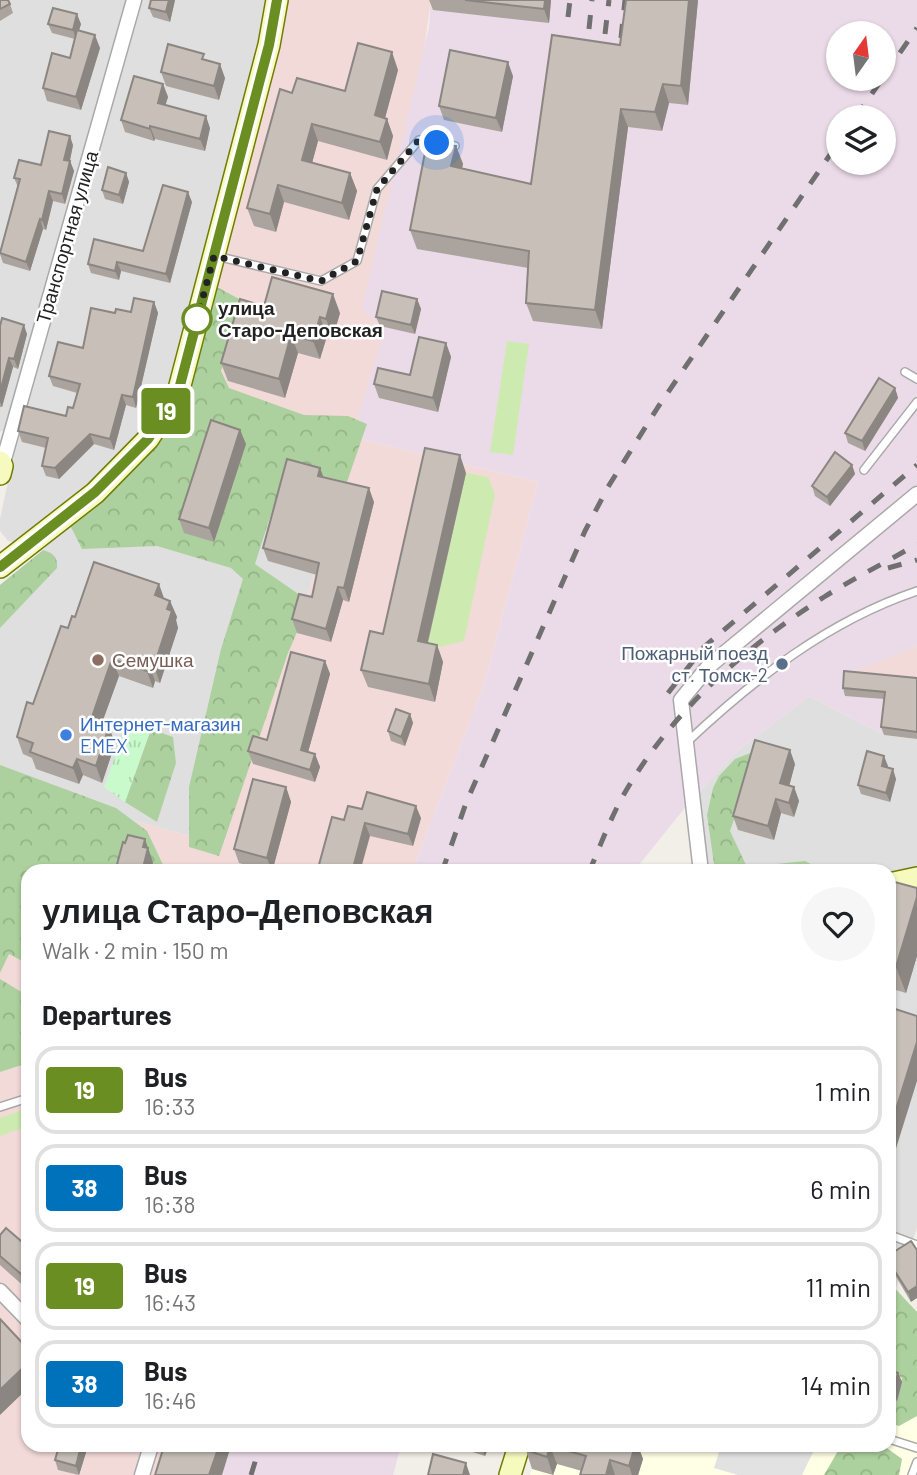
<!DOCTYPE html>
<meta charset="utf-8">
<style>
body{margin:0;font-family:Barlow,sans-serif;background:#f6f6f6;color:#202124;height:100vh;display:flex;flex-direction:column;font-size:26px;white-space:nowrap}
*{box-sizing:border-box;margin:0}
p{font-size:23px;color:#757577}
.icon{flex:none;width:38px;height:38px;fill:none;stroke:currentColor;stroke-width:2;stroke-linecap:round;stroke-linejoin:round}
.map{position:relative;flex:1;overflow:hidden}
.panel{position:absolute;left:21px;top:864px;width:875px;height:588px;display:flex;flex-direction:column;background:#fff;border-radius:21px;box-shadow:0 2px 5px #0004}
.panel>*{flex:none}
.badge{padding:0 14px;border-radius:5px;font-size:24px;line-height:46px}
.needle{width:46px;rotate:14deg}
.controls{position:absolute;left:826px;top:21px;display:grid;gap:14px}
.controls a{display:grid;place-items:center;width:70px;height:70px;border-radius:50%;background:#fff;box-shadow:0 2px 5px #0004;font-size:35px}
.you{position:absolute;width:35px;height:35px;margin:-18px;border:5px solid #fff;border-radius:50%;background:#1a73e8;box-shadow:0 0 0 10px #1a73e833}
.map>.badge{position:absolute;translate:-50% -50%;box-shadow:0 0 0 4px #fff}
h2{padding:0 21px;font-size:26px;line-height:63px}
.round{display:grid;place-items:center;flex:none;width:74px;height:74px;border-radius:37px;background:#f6f6f6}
.head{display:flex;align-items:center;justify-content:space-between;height:119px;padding:0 21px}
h1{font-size:33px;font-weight:800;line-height:52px}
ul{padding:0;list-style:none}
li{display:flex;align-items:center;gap:21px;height:88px;margin:0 14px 10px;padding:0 7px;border:4px solid #e0e0e0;border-radius:21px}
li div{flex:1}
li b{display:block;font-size:26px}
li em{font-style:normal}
li .badge{min-width:77px;font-weight:700;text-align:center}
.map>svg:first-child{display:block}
.residential{fill:#e0dfdf}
.commercial{fill:#f2dad9}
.industrial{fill:#ebdbe8;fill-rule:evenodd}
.education{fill:#ffffe5}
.grass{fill:#cdebb0}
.forest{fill:url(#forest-crowns)}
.park{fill:url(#park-tufts)}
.parking{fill:#e2e2e2}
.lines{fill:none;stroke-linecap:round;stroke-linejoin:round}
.lane-casing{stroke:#a9a9a9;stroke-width:10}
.street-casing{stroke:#a9a9a9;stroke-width:17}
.secondary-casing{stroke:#707d05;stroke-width:24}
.lane{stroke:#fff;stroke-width:7}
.street{stroke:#fff;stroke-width:14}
.secondary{stroke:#f7fabf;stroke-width:21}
.rail{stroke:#707070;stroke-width:5;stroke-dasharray:14 14;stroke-linecap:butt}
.wall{fill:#aba49e}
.shaded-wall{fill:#8b8681}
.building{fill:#c7bfb8;stroke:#8b8681;stroke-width:2}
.line-casing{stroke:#fff;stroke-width:16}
.line{stroke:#6b8e23;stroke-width:10}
.walk{stroke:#222;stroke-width:7;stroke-dasharray:0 12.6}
.stop-dot{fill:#fff;stroke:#6b8e23;stroke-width:3.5}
.education-dot{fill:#8d6e63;stroke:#fff;stroke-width:2.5}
.service-dot{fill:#5c6f8a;stroke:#fff;stroke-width:2.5}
.shop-dot{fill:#3f7fe0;stroke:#fff;stroke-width:2.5}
.labels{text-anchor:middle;stroke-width:5;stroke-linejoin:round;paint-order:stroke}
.street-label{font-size:19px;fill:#222;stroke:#fff}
.stop-label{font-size:19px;font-weight:bold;fill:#222;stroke:#fff;text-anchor:start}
.service-label{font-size:19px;fill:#4e5e75;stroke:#fff;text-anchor:end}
.education-label{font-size:19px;fill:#785e54;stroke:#fff;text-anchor:start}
.shop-label{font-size:19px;fill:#366cbe;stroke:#fff;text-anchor:start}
</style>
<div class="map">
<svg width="917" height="1475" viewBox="0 0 917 1475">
<defs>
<pattern id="forest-crowns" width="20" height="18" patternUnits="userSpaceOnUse" patternTransform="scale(1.75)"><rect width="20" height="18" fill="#add19e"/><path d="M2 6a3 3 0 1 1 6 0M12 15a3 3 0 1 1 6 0" fill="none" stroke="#95b388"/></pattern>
<pattern id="park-tufts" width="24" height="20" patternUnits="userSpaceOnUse" patternTransform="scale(1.75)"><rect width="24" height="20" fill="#c8facc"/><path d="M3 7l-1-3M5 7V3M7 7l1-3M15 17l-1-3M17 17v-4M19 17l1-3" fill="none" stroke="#acd6af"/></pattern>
</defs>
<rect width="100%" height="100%" fill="#f2efe9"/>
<g class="residential">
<polygon points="0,0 129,0 7,429 0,432"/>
<polygon points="138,0 266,0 259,43 170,389 142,435 90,486 18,543 8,541 0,531 0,519 18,435"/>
<polygon points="352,437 310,588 194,837 0,785 0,585 43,550 69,523"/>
<polygon points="809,696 884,735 917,739 917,869 889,875 889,872 709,871 705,864 700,791 735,753"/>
<polygon points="917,885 917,1228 889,1307 889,892"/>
</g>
<g class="commercial">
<polygon points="288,0 431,0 385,331 352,437 538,482 484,685 412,871 28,872 28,1446 231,1446 222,1475 0,1475 0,785 194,837 310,588 352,437 188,388 279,48"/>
<polygon points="917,646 917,686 844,676 853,671"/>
</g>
<g class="industrial">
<path d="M431,0H917V646L844,676L917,686L884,735L809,696L735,753L688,804L634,871H412L484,685L538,482L352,437L384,331L362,308L429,27ZM838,33H884V79H838ZM838,117H884V163H838Z"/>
<polygon points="231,1446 401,1446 393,1475 222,1475"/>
</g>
<polygon class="education" points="889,1371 917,1380 917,1475 530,1475 539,1446 889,1446"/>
<g class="grass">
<polygon points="507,341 529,344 513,455 490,452"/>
<polygon points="466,473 488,477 495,494 464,641 426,650"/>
<polygon points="28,1108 28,1126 0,1136 0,1118"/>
</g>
<g class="forest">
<polygon points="215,286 243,301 221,371 229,388 304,415 348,416 367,424 347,482 286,467 255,564 310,602 288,653 219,856 189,847 189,787 221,649 243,579 231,568 157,546 82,549 69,523 155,444"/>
<path d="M43,550C53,553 58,557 57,568L0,628V585Z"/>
<polygon points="151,729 173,737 176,763 157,822 125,802"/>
<polygon points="758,750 730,831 747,867 805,861 824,871 715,871 707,815 713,788 719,776 735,759"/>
<polygon points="0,765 116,808 147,831 166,871 28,872 28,964 9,954 0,973"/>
<polygon points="0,979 28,996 28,1063 0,1072"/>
<polygon points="889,1282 917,1312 917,1416 899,1426 889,1423 889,1399 896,1397 902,1378 889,1371"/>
<polygon points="848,1446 884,1446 902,1459 899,1475 824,1475 838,1451"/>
</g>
<polygon class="park" points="128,721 151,729 125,802 104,787"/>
<polygon class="parking" points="721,1446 816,1446 802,1475 738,1475 714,1468"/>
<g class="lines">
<defs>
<g id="lane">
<polyline points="216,256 321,281 357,261 377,189 419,140 455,146"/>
<polyline points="905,372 917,379"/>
<polyline points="864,470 917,402"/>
<path d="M686,743C754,679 828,621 917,591"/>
<polyline points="0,1107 28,1098"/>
<polyline points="890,1235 917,1245"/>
<polyline points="889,1439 917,1448"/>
<polyline points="912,1475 917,1462"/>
</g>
<g id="street">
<polyline points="2,466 134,0"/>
<polyline points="701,872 681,700 709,666 917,494"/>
<polyline points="0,1291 28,1320"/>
<polyline points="142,1475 151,1446"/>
</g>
<g id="secondary">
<polyline points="0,462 2,466 0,474"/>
<polyline points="0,567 95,493 148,439 178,393 269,45 277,0"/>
<polyline points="889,884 917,878"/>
<polyline points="510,1475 519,1446"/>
</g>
</defs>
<use href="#lane" class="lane-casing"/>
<use href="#street" class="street-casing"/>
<use href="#secondary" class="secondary-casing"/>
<use href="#lane" class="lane"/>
<use href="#street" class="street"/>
<use href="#secondary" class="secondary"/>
<g class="rail">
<polyline points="568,17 570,0"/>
<polyline points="589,29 592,0"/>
<polyline points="605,34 609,0"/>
<polyline points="621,38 625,0"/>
<polyline points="884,76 917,28"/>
<polyline points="856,117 882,79"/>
<polyline points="888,568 917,560"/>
<polyline points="668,693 704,647 917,465"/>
<polyline points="442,872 466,803 585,531 608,487 658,407 838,143"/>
<path d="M589,872C601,844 612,814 627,789C675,708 746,647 824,597C854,578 887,562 917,544"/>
<polyline points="251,1475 260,1446"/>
</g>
</g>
<g class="wall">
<polygon points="0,0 10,4 13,13 0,21"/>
<polygon points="149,0 175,0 170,22 153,17 149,8 151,1"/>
<polygon points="429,0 551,0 549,23 433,10"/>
<polygon points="698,0 688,105 669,103 662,131 628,127 602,329 533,321 526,303 528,268 417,249 410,230 456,146 463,164 462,168 531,184"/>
<polygon points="48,24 81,24 79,31 100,48 81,110 47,101 43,88 70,58 75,39 52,33"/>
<polygon points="206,60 225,78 219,100 166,86 161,72"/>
<polygon points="398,70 385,118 387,119 393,136 387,160 318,141 312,163 350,173 357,191 349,220 284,202 276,232 254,226 247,208 292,93 345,91"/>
<polygon points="513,76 502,132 444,120 439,106"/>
<polygon points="163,84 168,97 165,105 210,128 205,151 155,139 154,141 125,132 121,120"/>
<polygon points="73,145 70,161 74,171 65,204 53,201 46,230 43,229 30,271 3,263 0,254 18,187 14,178 41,165"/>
<polygon points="126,173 129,182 123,204 105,199 102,190"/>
<polygon points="192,202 170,283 121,271 119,280 91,273 88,264 143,251"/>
<polygon points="417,299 421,309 415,334 380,326 376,317"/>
<polygon points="154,302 158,313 136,408 126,405 114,450 94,444 59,479 46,476 42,466 46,448 22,442 18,431 66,416 73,408 77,393 53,386 49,376 83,348 115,313 131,312"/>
<polygon points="264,306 340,313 333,337 327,336 320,359 298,353 285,398 228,381 221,363"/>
<polygon points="0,326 27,334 18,369 13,367 2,407 0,407"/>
<polygon points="446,343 451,357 438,412 379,398 374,384 410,375"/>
<polygon points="895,388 898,398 865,451 848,443 845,433"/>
<polygon points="246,444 214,542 184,533 179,519"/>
<polygon points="852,465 855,474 830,506 815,496 812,486"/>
<polygon points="320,468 323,477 374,502 349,602 343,600 331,642 297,633 292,619 312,597 317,575 268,561 263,548"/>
<polygon points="466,473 428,643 437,645 443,662 435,702 368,687 361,670 383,634"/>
<polygon points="164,598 170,601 177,617 176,620 178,628 160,683 155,681 153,688 119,676 101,724 109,727 115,744 102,783 83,775 79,784 36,769 32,758 23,754 17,737 68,628 75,617"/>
<polygon points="325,661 330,674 308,752 315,754 320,767 315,782 253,764 248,751 267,740"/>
<polygon points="917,678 917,739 884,735 881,727 884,699 845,696 843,688"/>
<polygon points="410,714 413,723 405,746 391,741 388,731"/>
<polygon points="795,764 789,786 794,787 799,801 794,817 781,813 774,840 738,830 733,816"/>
<polygon points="888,766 887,768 896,779 890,802 861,794 858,785"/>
<polygon points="286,787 291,802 272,872 239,863 234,849"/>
<polygon points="362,809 421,818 413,846 370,836 344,820"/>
<polygon points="889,886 917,888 917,956 906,993 889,988"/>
<polygon points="0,1235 28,1247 28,1290 0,1265"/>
<polygon points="911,1241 911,1302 889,1265 889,1255"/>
<polygon points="889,1370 898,1373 902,1382 897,1401 889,1399"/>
<polygon points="59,1446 88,1446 79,1475 58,1470 55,1460"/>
<polygon points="421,1446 443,1446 441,1452"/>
<polygon points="454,1446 489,1446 485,1456"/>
<polygon points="527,1446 638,1446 643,1459 638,1475 580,1475 582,1471 557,1464 553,1475 532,1469 526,1450"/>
</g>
<g class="shaded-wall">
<polygon points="169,0 175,0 170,22 166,12"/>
<polygon points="545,0 551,0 549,23 544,9"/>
<polygon points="689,0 698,0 688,105 681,86"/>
<polygon points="77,14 81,24 76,39 73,30"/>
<polygon points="95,35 100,48 81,110 76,97"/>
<polygon points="392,52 398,70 381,133 375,115"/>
<polygon points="508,62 513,76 502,132 496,118"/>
<polygon points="220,64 225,78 219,100 214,86"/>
<polygon points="163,84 168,97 162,116 158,103"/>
<polygon points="663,84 669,103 662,131 655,112"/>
<polygon points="621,109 628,127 602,329 595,310"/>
<polygon points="206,116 210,128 205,151 200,139"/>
<polygon points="387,119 393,136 387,160 380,142"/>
<polygon points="312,124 318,141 308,178 302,160"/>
<polygon points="150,126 155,139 154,141 150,129"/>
<polygon points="70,136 73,145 68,169 64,160"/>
<polygon points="456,146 463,164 458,184 451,166"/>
<polygon points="70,161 74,171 65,204 62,194"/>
<polygon points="126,173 129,182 123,204 119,195"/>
<polygon points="350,173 357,191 349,220 342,203"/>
<polygon points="278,185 284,202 276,232 270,214"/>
<polygon points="49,191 53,201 46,230 42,220"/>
<polygon points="188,192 192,202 170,283 166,274"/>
<polygon points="40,219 43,229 30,271 26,262"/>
<polygon points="117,262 121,271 119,280 115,271"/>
<polygon points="333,294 340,313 333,337 326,319"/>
<polygon points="417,299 421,309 415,334 411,325"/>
<polygon points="154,302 158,313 136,408 133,397"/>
<polygon points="320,317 327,336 320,359 313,341"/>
<polygon points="24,325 27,334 18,369 14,359"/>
<polygon points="291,335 298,353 285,398 279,379"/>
<polygon points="446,343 451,357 438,412 433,398"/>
<polygon points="9,358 13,367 2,407 0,402 0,392"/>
<polygon points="895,388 898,398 865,451 862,441"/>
<polygon points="122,395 126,405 114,450 110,439"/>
<polygon points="240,430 246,444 214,542 209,528"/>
<polygon points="90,434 94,444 59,479 55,468"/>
<polygon points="460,455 466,473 424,658 418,641"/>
<polygon points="852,465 855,474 830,506 827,497"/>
<polygon points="320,468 325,481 318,476"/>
<polygon points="369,488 374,502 349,602 344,588"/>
<polygon points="159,584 165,601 155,595"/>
<polygon points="338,587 343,600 331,642 326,629"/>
<polygon points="170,601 177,617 176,620 178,628 160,683 154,666"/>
<polygon points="437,645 443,662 435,702 429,684"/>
<polygon points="112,659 119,676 97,737 91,720"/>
<polygon points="325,661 330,674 305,763 301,750"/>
<polygon points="149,664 155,681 153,688 147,671"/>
<polygon points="410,714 413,723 405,746 401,737"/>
<polygon points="109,727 115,744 102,783 96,766"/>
<polygon points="790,750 795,764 786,798 780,783"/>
<polygon points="315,754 320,767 315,782 310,770"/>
<polygon points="884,756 888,766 885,776 882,766"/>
<polygon points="77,759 83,775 79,784 73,768"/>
<polygon points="893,769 896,779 890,802 886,793"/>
<polygon points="286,787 291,802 272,872 267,858"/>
<polygon points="794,787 799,801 794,817 789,803"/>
<polygon points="776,799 781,813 774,840 768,826"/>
<polygon points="416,806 421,818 413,846 408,834"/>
<polygon points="365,823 370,836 360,872 352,872"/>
<polygon points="145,839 153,862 151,872 142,872 143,847"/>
<polygon points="917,897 917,956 906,993 896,967"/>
<polygon points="917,1042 917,1081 889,1171 889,1132"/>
<polygon points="917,1286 917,1298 911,1302 908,1292"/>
<polygon points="28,1363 28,1388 0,1415 0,1390"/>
<polygon points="898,1373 902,1382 897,1401 893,1391"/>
<polygon points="81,1446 88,1446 79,1475 76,1466"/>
<polygon points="219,1446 231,1446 222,1475 209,1475"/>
<polygon points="481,1446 489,1446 485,1456"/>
<polygon points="550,1446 557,1464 553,1475 547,1457"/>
<polygon points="635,1446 638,1446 643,1459 638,1475 632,1475 629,1466"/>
<polygon points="610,1460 615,1475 606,1475"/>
<polygon points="466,1463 470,1475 463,1475"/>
</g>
<g class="building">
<polygon points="0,0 8,0 10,4 0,9"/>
<polygon points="151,0 169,0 166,12 149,8"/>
<polygon points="465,0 545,0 544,9"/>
<polygon points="626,0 689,0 681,86 663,84 655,112 621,109 595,310 526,303 529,251 410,230 427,142 456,146 451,166 531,184 552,35 620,45"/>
<polygon points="53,8 77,14 73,30 48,24"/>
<polygon points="77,30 95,35 76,97 43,88 52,53 70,58"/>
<polygon points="358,43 392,52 375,115 387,119 380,142 312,124 302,160 350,173 342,203 278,185 270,214 247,208 280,89 292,93 297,78 345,91"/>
<polygon points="168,44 204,54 202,59 220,64 214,86 161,72"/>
<polygon points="450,50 508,62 496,118 439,106"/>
<polygon points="134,76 163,84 158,103 206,116 200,139 150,126 150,129 121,120"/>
<polygon points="49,131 70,136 64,160 70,161 62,194 49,191 42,220 40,219 26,262 0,253 20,179 14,178 19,160 41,165"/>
<polygon points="108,167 126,173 119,195 102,190"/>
<polygon points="163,185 188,192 166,274 117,262 115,271 88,264 94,239 143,251"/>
<polygon points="272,277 333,294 326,319 320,317 313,341 291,335 279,379 221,363 240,299 264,306"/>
<polygon points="382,291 417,299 411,325 376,317"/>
<polygon points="134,298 154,302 133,397 122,395 110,439 90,434 55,468 42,466 48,438 18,431 24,406 66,416 68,407 73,408 80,384 49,376 58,342 83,348 91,308 115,313 116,309 131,312"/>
<polygon points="2,318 24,325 14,359 9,358 0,392 0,326"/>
<polygon points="419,337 446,343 433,398 374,384 378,368 410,375"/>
<polygon points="879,378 895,388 862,441 845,433"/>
<polygon points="211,420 240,430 209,528 179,519"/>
<polygon points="425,448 460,455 418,641 437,645 429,684 361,670 370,631 383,634"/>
<polygon points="835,452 852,465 827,497 812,486"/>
<polygon points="287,459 320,468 318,476 369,488 344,588 338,587 326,629 292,619 299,594 312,597 319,563 263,548"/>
<polygon points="94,562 159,584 155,595 170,601 167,609 172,611 154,666 149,664 147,671 112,659 91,720 109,727 96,766 77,759 73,768 30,752 33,743 17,737 27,702 33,704 61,626 68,628 72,616 75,617"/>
<polygon points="291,652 325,661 301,750 315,754 310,770 248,751 253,736 267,740"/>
<polygon points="844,671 917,678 917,732 881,727 885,692 843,688"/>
<polygon points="396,709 410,714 401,737 388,731"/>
<polygon points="755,740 790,750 780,783 794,787 789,803 776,799 768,826 733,816"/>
<polygon points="867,751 884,756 882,766 893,769 886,793 858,785"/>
<polygon points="253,779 286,787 267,858 234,849"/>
<polygon points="367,792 416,806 408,834 365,823 352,872 317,872 332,817 344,820 348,806 362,809"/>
<polygon points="128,835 145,839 143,847 148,848 142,872 115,872 123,842 125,843"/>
<polygon points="891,881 917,888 917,897 896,967 889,965 889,886"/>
<polygon points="889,1007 917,1016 917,1042 889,1132"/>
<polygon points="6,1228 28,1247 28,1280 0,1256 0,1235"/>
<polygon points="911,1241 917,1250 917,1286 908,1292 889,1262 889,1255"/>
<polygon points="0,1319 28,1349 28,1363 0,1390"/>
<polygon points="889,1370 898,1373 893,1391 889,1390"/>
<polygon points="59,1446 81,1446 76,1466 55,1460"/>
<polygon points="164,1446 219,1446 209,1475 155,1475"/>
<polygon points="527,1446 550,1446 547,1457 526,1450"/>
<polygon points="551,1446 635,1446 629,1466 610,1460 606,1475 580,1475 586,1456"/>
<polygon points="433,1454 466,1463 463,1475 428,1475"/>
</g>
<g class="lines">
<defs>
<polyline id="line" points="0,567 95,492 148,439 178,393 269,45 277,0"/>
</defs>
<use href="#line" class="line-casing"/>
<use href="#line" class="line"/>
<polyline class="walk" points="197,319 214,256 321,281 357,261 377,189 419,140 437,143"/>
</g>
<circle class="stop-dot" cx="197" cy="319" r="14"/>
<circle class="education-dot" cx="98" cy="660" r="7"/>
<circle class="service-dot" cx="782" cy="664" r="7"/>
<circle class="shop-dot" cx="66" cy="735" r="7"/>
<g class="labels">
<g class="street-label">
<text transform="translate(67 237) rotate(-74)" y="7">Транспортная улица</text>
</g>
<g class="stop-label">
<text x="218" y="315">улица<tspan x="218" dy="22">Старо-Деповская</tspan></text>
</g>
<g class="service-label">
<text x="768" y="660">Пожарный поезд<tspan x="768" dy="22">ст. Томск-2</tspan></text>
</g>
<g class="education-label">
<text x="112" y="667">Семушка</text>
</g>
<g class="shop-label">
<text x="80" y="731">Интернет-магазин<tspan x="80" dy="22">EMEX</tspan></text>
</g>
</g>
</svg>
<div class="controls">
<a><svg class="needle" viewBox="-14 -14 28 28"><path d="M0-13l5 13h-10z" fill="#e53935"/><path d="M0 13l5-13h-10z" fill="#757577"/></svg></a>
<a><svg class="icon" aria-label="layers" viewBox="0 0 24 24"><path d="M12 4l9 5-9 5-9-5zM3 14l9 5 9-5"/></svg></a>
</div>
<div class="you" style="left:437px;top:143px"></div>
<b class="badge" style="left:166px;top:411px;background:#6b8e23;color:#fff">19</b>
<section class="panel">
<div class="head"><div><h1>улица Старо-Деповская</h1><p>Walk · 2 min · 150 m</p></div><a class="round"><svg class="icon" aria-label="heart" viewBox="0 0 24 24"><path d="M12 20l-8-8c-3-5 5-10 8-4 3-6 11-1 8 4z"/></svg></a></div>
<h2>Departures</h2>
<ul>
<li><span class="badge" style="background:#6b8e23;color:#fff">19</span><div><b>Bus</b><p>16:33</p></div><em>1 min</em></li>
<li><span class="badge" style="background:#0072bc;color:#fff">38</span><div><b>Bus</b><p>16:38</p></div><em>6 min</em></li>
<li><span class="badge" style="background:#6b8e23;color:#fff">19</span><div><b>Bus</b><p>16:43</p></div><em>11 min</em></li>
<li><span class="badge" style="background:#0072bc;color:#fff">38</span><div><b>Bus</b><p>16:46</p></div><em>14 min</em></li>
</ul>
</section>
</div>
